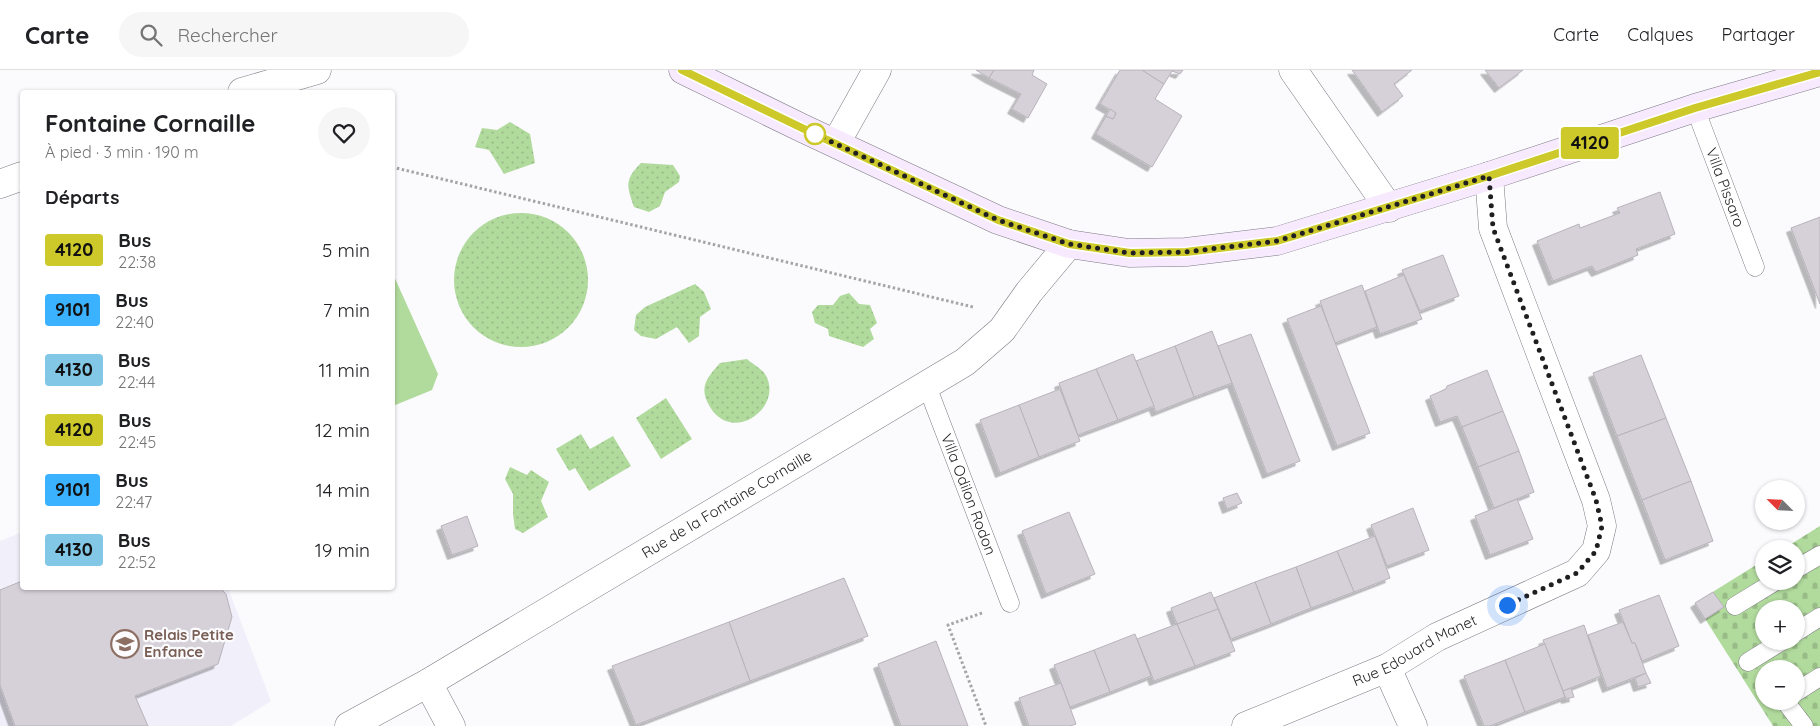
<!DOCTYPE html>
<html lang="fr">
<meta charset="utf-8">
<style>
body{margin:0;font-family:Quicksand,sans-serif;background:#f6f6f6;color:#202124;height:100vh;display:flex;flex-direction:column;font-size:19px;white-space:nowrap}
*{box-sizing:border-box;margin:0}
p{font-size:16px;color:#757577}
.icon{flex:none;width:28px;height:28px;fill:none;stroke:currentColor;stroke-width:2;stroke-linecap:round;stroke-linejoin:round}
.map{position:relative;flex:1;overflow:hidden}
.panel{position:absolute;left:20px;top:20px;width:375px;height:500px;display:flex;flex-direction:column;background:#fff;border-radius:5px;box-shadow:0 1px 4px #0004}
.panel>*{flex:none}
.badge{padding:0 10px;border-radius:4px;font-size:18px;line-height:32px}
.needle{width:32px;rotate:294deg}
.buttons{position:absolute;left:1755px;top:410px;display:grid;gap:10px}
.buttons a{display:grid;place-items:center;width:50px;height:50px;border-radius:50%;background:#fff;box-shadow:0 1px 4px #0004;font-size:25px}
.you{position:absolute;width:25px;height:25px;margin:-12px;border:4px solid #fff;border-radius:50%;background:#1a73e8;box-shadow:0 0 0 8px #1a73e833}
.map>.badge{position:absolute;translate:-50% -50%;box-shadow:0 0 0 2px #fff}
h2{padding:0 25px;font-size:19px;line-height:45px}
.round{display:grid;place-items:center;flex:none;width:52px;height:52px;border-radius:26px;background:#f6f6f6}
.summary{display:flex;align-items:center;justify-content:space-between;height:85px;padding:0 25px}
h1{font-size:24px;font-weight:700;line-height:38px}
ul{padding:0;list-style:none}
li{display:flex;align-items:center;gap:15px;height:60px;padding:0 25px}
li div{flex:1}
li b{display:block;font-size:19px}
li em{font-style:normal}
li .badge{min-width:55px;font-weight:700;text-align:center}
header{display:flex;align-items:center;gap:30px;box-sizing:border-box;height:70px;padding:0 25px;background:#fff;border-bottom:1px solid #e0e0e0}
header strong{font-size:24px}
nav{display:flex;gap:28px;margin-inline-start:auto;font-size:18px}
.search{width:350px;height:45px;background:#f6f6f6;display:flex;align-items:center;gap:12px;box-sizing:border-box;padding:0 18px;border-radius:28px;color:#757577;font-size:19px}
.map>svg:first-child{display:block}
.built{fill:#f1eff9}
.cemetery{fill:url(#cemetery-stones);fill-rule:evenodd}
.park{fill:url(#park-dots)}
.garden{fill:#b1da9d}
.building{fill:#d6d0d8;stroke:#b8b2ba;filter:url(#shadow)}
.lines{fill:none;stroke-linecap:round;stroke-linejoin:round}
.lane-casing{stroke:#7c7a82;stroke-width:19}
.street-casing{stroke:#7c7a82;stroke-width:29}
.secondary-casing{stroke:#7c7a82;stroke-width:29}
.path{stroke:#a5a5a8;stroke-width:3;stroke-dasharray:2.5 2.5;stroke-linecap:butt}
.lane{stroke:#fff;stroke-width:18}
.street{stroke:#fff;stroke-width:28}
.secondary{stroke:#f8eafe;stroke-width:28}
.line-casing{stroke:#fff;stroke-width:11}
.line{stroke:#cdc92a;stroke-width:8}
.walk{stroke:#1f1f22;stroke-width:5;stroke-dasharray:0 9}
.stop-dot{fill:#fff;stroke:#cdc92a;stroke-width:2.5}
.labels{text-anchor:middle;stroke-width:4.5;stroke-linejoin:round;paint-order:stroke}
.street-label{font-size:15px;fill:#1f1f22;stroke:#fbfbfe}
.education-label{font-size:15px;font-weight:bold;fill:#785e54;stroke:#fbfbfe;text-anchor:start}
</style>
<header>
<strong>Carte</strong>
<div class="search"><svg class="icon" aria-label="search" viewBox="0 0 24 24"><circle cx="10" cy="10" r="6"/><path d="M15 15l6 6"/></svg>Rechercher</div>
<nav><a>Carte</a><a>Calques</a><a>Partager</a></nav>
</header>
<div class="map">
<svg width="1820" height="656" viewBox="0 0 1820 656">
<defs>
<pattern id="cemetery-stones" width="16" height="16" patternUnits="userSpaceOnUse" patternTransform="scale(1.25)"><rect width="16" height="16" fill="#b1da9d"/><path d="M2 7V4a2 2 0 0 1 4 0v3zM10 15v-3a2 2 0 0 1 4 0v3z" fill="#98bb87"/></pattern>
<pattern id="park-dots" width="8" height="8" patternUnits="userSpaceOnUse" patternTransform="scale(1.25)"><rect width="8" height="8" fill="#b1da9d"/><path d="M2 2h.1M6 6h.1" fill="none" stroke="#98bb87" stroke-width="1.8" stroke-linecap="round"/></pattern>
<filter id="shadow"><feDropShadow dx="-4.5" dy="4.5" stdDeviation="0" flood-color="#0004"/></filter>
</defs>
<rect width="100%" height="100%" fill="#fbfbfe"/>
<polygon class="built" points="22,462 22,518 228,518 271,631 231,656 0,656 0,471"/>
<path class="cemetery" d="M1820,456V656H1773L1695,533L1764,490V511H1796V479H1783ZM1764,539H1796V571H1764ZM1764,599H1796V631H1764Z"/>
<g class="park">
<polygon points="510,52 530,64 535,93 504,104 489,80 475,77 482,58 497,60"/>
<path d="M641,93L673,95L680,106L679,112L665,122L660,136L649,142L634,137C627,116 624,110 641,93Z"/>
<circle cx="521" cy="210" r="67"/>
<polygon points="695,214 704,222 711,239 700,247 699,266 689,273 677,257 656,269 641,266 634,260 636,245 645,237"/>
<polygon points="849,223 859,234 870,235 877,253 870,259 874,269 863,277 829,266 828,259 815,253 812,242 818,235 833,235 840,226"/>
<path d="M747,289C752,294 761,298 765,304C785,336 733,375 710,337C698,317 707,308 720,293Z"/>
<polygon points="666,328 692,369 661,389 636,348"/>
<polygon points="581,364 590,379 613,366 631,396 589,421 575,398 569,401 556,379"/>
<polygon points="510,397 527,405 531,400 549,412 541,431 548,447 523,463 515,459 513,444 513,424 505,409"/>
</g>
<polygon class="garden" points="393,204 438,304 432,320 393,336"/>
<g class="building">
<polygon points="976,0 994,0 989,8"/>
<polygon points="994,0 1034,0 1032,5 1047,14 1028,48 1012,39 1021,24 989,8"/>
<polygon points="1120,0 1142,0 1164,14 1155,29 1182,46 1152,97 1096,64 1106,46 1113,49 1116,43 1100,34"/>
<polygon points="1142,0 1183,0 1180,4 1172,1 1164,14"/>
<polygon points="1352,0 1412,0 1394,14 1403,26 1382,42"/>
<polygon points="1485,0 1523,0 1499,18"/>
<polygon points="1110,39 1116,43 1113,49 1106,46"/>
<polygon points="1660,122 1675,164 1636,179 1638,185 1596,202 1592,196 1553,211 1537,171 1579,154 1580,158 1620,143 1617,138"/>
<polygon points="1820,147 1820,234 1791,158"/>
<polygon points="1443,185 1459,226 1420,241 1402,200"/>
<polygon points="1404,205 1422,249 1380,264 1365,221"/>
<polygon points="1362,215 1377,257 1335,273 1320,231"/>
<polygon points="1321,236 1370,363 1337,376 1287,249"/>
<polygon points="1212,261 1232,313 1194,327 1175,276"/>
<polygon points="1251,264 1300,391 1267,404 1218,276"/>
<polygon points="1175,276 1194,327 1156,342 1136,291"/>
<polygon points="1133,284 1154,336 1118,350 1096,299"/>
<polygon points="1641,285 1666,348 1617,366 1593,303"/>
<polygon points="1096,299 1118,350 1078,365 1059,313"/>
<polygon points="1487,300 1503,341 1462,357 1457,346 1440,352 1430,326 1446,319 1447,316"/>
<polygon points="1060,319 1080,371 1039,387 1019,335"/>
<polygon points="1019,335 1039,387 1000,403 980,350"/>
<polygon points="1503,341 1519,381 1478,397 1462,357"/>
<polygon points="1666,348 1691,411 1642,430 1617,366"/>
<polygon points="1519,381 1534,422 1494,438 1478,397"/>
<polygon points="1691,411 1713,471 1665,490 1642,430"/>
<polygon points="1237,423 1242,433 1227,439 1223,428"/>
<polygon points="1517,429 1533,469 1490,485 1475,446"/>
<polygon points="1413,438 1429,480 1387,496 1371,455"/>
<polygon points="1069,442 1095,504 1046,524 1022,461"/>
<polygon points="467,446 478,476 452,485 441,456"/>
<polygon points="1375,466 1390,508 1354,522 1337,481"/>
<polygon points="1337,481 1354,522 1311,538 1296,497"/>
<polygon points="1296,497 1311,538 1271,554 1255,512"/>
<polygon points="844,508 868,566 750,611 729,552"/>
<polygon points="22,511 22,518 220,518 226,524 232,547 218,594 135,626 148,656 15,656 0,615 0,520"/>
<polygon points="1255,512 1271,554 1231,569 1214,528"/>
<polygon points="1211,522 1218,539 1177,554 1171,538"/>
<polygon points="1713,522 1724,537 1705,549 1695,533"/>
<polygon points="1659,525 1679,576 1642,591 1635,573 1632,573 1619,540"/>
<polygon points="1218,539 1235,581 1195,596 1177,554"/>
<polygon points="729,552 750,611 636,655 612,596"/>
<polygon points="1623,552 1632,573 1635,573 1646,603 1607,618 1588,565"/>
<polygon points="1177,554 1195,596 1154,611 1137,569"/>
<polygon points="1584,555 1601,606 1563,621 1543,570"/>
<polygon points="1135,564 1151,606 1110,622 1094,580"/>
<polygon points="936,571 968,656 901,656 878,594"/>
<polygon points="1545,574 1565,627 1525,642 1505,590"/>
<polygon points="1094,580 1110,622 1070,637 1054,595"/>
<polygon points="1505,590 1525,642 1490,656 1484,656 1464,606"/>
<polygon points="1646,603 1651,613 1638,617 1635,608"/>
<polygon points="1061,613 1076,654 1070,656 1029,656 1019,628"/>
<polygon points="1571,618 1574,627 1566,629 1563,621"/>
</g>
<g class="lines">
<defs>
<g id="lane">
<path id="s1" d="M1695,38L1755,197"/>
<path id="s2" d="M927,316L1010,533"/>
<polyline points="1796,499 1820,485"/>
<polyline points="1735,536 1776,511"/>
<polyline points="1796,562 1820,547"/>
<polyline points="1748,592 1782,571"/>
<polyline points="1796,622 1820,607"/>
<polyline points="1785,631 1804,656"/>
</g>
<g id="street">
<polyline points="1293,0 1389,138"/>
<polyline points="242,22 317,0"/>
<polyline points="836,73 877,0"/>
<polyline points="0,114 22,106"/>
<polyline points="1387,598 1413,656"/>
<polyline points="428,613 451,656"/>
<path id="s3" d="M349,656L428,613L965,292L1002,260L1029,222L1069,174"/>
<path id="s4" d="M1246,656L1387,598L1437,567L1577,503L1596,481L1602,456L1596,430L1493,158L1489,106"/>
</g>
<polyline id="secondary" points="683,0 802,58 998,150 1069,174 1129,183 1186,182 1277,171 1489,106 1695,38 1820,2"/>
</defs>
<use href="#lane" class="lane-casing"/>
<use href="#street" class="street-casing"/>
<use href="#secondary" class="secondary-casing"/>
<g class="path">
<polyline points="392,97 973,237"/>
<polyline points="982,543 948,555 986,656"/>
</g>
<use href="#lane" class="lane"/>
<use href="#street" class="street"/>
<use href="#secondary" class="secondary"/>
</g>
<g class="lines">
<defs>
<polyline id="line" points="682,0 802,58 998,150 1069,174 1130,183 1186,182 1277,171 1489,106 1695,38 1820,2"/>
</defs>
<use href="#line" class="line-casing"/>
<use href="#line" class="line"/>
<polyline class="walk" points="815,64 998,150 1069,174 1130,183 1186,182 1277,171 1489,106 1493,158 1596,430 1602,456 1596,481 1577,503 1507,535"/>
</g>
<defs>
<symbol id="school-ring" viewBox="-11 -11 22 22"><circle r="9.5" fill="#fbfbfe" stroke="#8d6e63" stroke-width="1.5"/><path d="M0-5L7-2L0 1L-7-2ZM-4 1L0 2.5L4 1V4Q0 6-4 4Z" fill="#8d6e63"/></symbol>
</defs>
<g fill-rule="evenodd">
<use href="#school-ring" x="109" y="558" width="32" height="32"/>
</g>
<circle class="stop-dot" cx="815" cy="64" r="10"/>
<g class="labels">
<g class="street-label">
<text dy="5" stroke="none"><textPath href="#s1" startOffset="85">Villa Pissaro</textPath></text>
<text dy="5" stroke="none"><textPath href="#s2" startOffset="116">Villa Odilon Rodon</textPath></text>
<text dy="5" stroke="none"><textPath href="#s3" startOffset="438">Rue de la Fontaine Cornaille</textPath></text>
<text dy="5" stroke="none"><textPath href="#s4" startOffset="185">Rue Edouard Manet</textPath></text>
</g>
<g class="education-label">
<text x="144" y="570">Relais Petite<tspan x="144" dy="17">Enfance</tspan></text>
</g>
</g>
</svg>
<div class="buttons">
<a><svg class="needle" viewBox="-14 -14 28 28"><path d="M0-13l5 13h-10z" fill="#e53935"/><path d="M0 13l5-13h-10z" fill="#757577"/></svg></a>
<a><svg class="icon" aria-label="layers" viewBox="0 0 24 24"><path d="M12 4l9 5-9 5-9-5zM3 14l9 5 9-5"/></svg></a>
<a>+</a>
<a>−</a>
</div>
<div class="you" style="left:1507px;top:535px"></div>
<b class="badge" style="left:1590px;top:73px;background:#cdc92a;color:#111">4120</b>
<section class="panel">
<div class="summary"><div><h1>Fontaine Cornaille</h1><p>À pied · 3 min · 190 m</p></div><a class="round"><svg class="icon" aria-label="heart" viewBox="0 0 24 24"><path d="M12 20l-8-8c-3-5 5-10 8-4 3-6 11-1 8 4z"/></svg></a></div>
<h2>Départs</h2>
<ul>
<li><span class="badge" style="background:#cdc92a;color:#111">4120</span><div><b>Bus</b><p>22:38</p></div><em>5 min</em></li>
<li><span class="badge" style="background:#3bb2ff;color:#111">9101</span><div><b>Bus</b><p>22:40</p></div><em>7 min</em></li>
<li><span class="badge" style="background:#82c8e6;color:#111">4130</span><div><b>Bus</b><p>22:44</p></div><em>11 min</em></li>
<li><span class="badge" style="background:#cdc92a;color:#111">4120</span><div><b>Bus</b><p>22:45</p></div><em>12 min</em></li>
<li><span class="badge" style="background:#3bb2ff;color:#111">9101</span><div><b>Bus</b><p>22:47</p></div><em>14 min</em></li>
<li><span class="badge" style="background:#82c8e6;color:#111">4130</span><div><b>Bus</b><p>22:52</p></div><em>19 min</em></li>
</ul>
</section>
</div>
